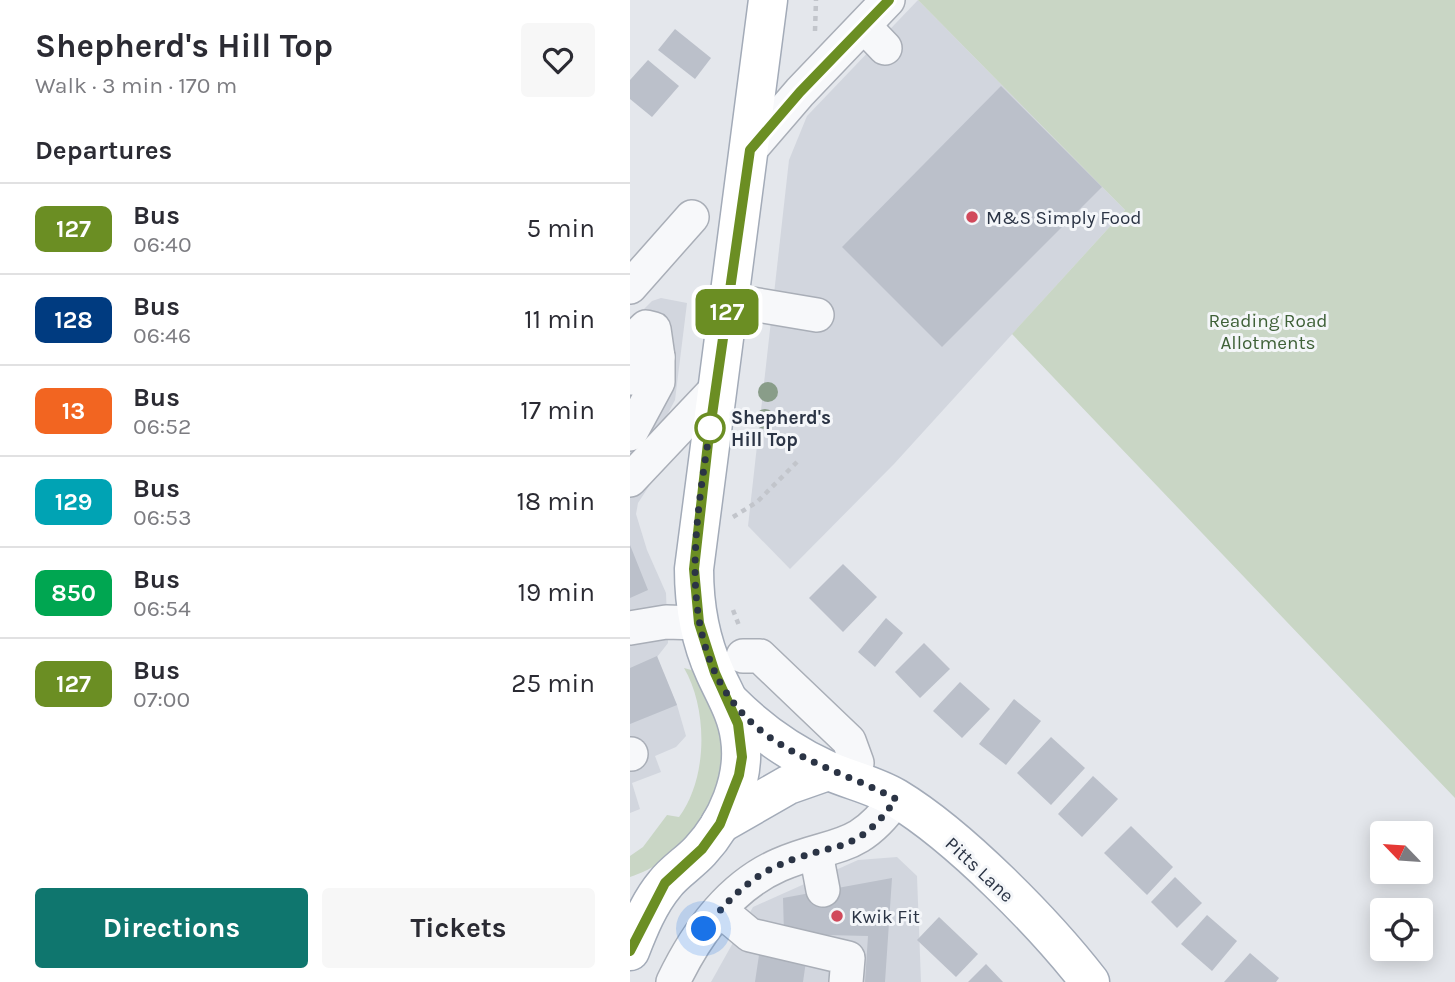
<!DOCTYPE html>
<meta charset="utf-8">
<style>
body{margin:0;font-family:Karla,sans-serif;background:#f7f7f7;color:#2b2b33;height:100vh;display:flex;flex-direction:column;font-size:26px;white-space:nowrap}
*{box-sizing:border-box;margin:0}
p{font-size:23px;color:#7c7c81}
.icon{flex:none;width:38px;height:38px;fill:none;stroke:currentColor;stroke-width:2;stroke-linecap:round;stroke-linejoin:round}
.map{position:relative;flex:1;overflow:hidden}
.panel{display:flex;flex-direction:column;background:#fff;width:630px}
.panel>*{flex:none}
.badge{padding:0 14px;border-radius:10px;font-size:24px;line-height:46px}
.needle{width:46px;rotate:295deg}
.controls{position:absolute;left:740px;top:821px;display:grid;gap:14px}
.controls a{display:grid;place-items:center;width:63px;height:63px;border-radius:7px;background:#fff;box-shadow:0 4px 18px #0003;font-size:35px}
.you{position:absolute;width:35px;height:35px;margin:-18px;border:5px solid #fff;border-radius:50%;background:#1a73e8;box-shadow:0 0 0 10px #1a73e833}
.map>.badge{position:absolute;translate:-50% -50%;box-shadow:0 0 0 4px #fff}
h2{padding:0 35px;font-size:26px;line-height:63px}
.round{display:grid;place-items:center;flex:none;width:74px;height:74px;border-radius:7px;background:#f7f7f7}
.head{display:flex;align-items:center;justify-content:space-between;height:119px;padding:0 35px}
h1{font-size:33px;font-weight:700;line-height:52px}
.primary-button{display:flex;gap:14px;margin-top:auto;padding:14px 35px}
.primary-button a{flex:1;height:80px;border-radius:7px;background:#0f766e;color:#fff;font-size:28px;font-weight:700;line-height:80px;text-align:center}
.primary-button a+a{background:#f7f7f7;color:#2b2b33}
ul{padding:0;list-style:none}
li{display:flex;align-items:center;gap:21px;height:91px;padding:0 35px;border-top:2px solid #e1e1e2}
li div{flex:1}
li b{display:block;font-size:26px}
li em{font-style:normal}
li .badge{min-width:77px;font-weight:700;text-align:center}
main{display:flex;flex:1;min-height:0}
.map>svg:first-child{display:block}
.built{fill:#d2d6de}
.green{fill:#c9d6c5}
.building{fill:#bbc0ca}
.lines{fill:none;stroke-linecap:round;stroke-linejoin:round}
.minor-casing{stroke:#a9aeb7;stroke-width:36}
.major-casing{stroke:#a3abb8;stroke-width:41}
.path{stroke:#c2c5cb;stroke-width:4.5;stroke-dasharray:5 5;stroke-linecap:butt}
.minor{stroke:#f7f8fa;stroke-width:33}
.major{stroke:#fff;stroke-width:38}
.tree{fill:#899d89}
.line-casing{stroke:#fff;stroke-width:16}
.line{stroke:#6b8e23;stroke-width:10}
.walk{stroke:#2b3445;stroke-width:7;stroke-dasharray:0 12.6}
.poi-dot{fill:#d1495b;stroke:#f4f6f9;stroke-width:2.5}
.stop-dot{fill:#fff;stroke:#6b8e23;stroke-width:3.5}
.labels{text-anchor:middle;stroke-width:6;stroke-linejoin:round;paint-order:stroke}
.poi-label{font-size:19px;fill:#2b3445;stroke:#f4f6f9;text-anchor:start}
.park-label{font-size:19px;fill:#3f6138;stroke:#f4f6f9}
.stop-label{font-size:19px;font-weight:bold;fill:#2b3445;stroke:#f4f6f9;text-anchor:start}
.street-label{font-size:19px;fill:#2b3445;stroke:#f4f6f9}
</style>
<main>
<section class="panel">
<div class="head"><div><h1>Shepherd's Hill Top</h1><p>Walk · 3 min · 170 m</p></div><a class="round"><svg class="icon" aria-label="heart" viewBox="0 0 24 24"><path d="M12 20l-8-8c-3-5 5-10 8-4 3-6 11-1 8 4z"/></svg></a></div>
<h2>Departures</h2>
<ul>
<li><span class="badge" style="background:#6b8e23;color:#fff">127</span><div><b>Bus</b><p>06:40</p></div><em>5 min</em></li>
<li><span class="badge" style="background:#003b80;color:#fff">128</span><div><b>Bus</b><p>06:46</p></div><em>11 min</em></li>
<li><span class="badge" style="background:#f26521;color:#fff">13</span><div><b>Bus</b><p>06:52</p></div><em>17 min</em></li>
<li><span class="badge" style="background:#00a3b4;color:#fff">129</span><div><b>Bus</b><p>06:53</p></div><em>18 min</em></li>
<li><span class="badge" style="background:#00a651;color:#fff">850</span><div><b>Bus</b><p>06:54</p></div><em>19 min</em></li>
<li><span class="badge" style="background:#6b8e23;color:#fff">127</span><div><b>Bus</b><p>07:00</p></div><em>25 min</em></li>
</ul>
<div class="primary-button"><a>Directions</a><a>Tickets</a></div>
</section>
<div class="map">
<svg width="825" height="982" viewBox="0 0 825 982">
<rect width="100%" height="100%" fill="#e4e7ec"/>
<g class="built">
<polygon points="288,0 495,210 264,464 160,569 118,526 159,160 177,116"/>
<polygon points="31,298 57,303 45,400 35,419 5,454 25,477 8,503 6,514 17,550 36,593 38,643 27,657 47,705 56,736 46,747 25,756 31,772 2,783 10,809 0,813 0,323 22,301"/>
<polygon points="267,857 287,876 291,982 81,982 123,907 228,860"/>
</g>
<g class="green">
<polygon points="288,0 825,0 825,798 382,334 495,210"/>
<path d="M54,668L65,671C75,693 87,714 91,737C101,795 55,860 0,877V856L13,847L37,815L49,817C78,778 78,709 54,668Z"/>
</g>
<g class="building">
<polygon points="45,29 81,58 65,79 28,50"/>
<polygon points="18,60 49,86 22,117 0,99 0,80"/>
<polygon points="371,86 472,187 312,347 212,247"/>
<polygon points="0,545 18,590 0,598"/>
<polygon points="213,564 247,597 213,632 179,598"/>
<polygon points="256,618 273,633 245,667 228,652"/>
<polygon points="294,643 320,669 290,698 265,672"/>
<polygon points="27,656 47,705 0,724 0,668"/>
<polygon points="330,682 360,709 332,738 303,711"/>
<polygon points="384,699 411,721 376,765 349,744"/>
<polygon points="421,737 455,768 421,805 387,773"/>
<polygon points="463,776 488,799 452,837 428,814"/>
<polygon points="501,826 543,867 517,895 474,853"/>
<polygon points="545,877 572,903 547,928 521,902"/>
<polygon points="262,878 255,982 235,982 238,936 154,934 153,898"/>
<polygon points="577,915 607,941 582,971 551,944"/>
<polygon points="309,917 348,954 326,977 287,940"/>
<polygon points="620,953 649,978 646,982 594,982"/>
<polygon points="129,955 176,961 173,982 125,982"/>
<polygon points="356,964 373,982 338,982"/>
</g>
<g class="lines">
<defs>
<g id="minor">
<polyline points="234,26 255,48"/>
<polyline points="120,150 170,92 258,0"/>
<polyline points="0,287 62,217"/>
<polyline points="98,300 187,315"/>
<polyline points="0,342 16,327 24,329 28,357"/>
<polyline points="0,378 28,357 28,382 0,434"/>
<polyline points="0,480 86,389"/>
<polyline points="0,628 36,622 69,623"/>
<polyline points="113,656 130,656 219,741 227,763 222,778"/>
<polyline points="0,754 1,754"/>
<polyline points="186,853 193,890"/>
<polyline points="90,910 120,935 218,958 216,982"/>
<path d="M43,982C66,934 99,887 149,865C204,841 227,854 266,799"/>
</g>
<g id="major">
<path d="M101,703C129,731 160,753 197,770C219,780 244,785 266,798C329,836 415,924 460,982"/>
<polyline points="90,824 158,785 198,771"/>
<path d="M0,951C9,928 19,903 35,884C44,872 59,863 70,851C97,822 116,778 110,738C107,714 95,695 85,673C70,640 64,605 64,569L138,0"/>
</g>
</defs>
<use href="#minor" class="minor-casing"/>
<use href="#major" class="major-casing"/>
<g class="path">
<polyline points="185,31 186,0"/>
<polyline points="103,517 127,502 167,462"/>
<polyline points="103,610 110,628"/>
</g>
<use href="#minor" class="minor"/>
<use href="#major" class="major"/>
</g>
<g class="tree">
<circle cx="138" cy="392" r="10"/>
<circle cx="135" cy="419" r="10"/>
</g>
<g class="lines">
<defs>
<polyline id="line" points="0,951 35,883 72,849 90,824 109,775 112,757 108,724 85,673 69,623 64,569 78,443 120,150 170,92 259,0"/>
</defs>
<use href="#line" class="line-casing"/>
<use href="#line" class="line"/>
<path class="walk" d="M74,929C95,904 116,880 147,866C204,840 225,858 266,799C228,779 187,767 150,744C34,673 65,528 82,416L80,428"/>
</g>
<g class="poi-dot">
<circle cx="342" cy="217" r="7"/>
<circle cx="207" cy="916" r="7"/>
</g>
<circle class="stop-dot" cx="80" cy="428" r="14"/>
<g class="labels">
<g class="poi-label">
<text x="356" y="224">M&amp;S Simply Food</text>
<text x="221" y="923">Kwik Fit</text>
</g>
<g class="park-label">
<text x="638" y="327">Reading Road<tspan x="638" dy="22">Allotments</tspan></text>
</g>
<g class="stop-label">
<text x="101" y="424">Shepherd's<tspan x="101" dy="22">Hill Top</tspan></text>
</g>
<g class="street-label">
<text transform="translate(350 869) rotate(43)" y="7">Pitts Lane</text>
</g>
</g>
</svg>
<div class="controls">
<a><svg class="needle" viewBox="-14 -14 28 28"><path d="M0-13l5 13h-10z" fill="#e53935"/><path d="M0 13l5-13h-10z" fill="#7c7c81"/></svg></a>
<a><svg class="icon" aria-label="locate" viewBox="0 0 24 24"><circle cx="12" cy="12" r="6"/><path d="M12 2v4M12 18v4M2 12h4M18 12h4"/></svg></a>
</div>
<div class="you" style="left:74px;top:929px"></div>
<b class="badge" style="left:97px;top:312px;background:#6b8e23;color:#fff">127</b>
</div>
</main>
